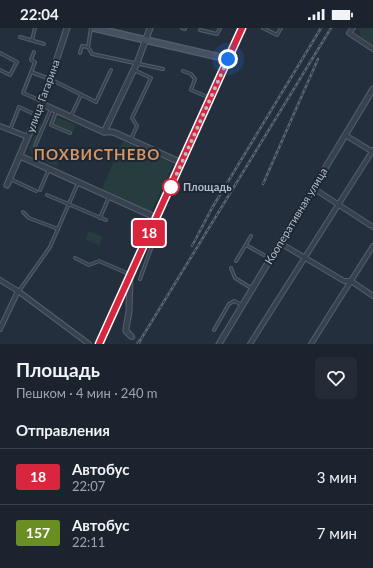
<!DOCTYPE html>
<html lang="ru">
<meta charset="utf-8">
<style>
body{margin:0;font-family:Lato,sans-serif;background:#242b36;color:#f1f3f6;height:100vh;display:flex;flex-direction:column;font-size:15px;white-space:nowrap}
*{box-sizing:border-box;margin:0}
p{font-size:13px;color:#a0a4aa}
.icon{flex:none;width:22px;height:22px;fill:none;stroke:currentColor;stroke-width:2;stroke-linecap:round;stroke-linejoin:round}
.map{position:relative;height:316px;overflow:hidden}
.side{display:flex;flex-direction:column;background:#1b232e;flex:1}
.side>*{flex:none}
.badge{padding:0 8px;border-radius:3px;font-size:14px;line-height:26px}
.you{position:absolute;width:20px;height:20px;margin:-10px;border:3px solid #fff;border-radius:50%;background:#1a73e8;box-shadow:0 0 0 6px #1a73e833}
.map>.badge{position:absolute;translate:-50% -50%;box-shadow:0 0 0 2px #fff}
h2{padding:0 16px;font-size:15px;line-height:36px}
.round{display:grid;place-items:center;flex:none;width:42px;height:42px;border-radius:6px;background:#242b36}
.overview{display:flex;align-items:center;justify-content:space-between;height:68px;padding:0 16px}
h1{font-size:19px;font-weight:700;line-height:30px}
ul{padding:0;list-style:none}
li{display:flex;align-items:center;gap:12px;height:56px;padding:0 16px;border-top:1px solid #39404a}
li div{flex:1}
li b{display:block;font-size:15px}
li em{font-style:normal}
li .badge{min-width:44px;font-weight:700;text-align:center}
.status{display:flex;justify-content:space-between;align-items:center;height:28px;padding:0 20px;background:#1b232e;direction:ltr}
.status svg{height:11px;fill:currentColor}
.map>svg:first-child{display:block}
.green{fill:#263c3f}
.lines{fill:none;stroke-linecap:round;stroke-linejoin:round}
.tertiary-tunnel{stroke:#3a4453;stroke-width:5;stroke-dasharray:5 2.5;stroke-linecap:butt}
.service-casing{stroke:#565f6c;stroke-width:4}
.minor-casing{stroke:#565f6c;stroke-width:6}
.tertiary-casing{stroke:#565f6c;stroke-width:7}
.secondary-casing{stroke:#565f6c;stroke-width:8}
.service{stroke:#38414e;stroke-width:2}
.minor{stroke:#38414e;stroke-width:4}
.tertiary{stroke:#38414e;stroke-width:5}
.secondary{stroke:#465061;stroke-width:5.5}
.rail-casing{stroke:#5a6575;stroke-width:2.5}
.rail{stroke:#1d2633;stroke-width:1;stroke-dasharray:3;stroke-linecap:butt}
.line-casing{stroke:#fff;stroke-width:9}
.line{stroke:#d7263d;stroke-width:6}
.walk{stroke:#b4bcc9;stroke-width:4;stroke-dasharray:0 7.2}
.stop-dot{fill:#fff;stroke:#d7263d;stroke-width:2}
.labels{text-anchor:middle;stroke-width:4;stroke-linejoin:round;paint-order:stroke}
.street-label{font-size:11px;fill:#b4bcc9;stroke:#1d2633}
.stop-label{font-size:11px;font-weight:bold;fill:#b4bcc9;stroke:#1d2633;text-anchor:start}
.district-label{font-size:15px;font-weight:bold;letter-spacing:1px;fill:#d59563;stroke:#1d2633}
</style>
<div class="status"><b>22:04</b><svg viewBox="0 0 49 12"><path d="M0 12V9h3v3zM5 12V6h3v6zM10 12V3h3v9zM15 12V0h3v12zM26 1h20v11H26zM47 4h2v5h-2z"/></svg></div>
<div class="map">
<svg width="373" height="316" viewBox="0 0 373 316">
<rect width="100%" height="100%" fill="#242f3e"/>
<g class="green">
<path d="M359,0H373V14L371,18C364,13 360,9 359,0Z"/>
<polygon points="56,89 76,97 72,106 54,97"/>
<polygon points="40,96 43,97 41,102 36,106 37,111 33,119 36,120 37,118 61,129 57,139 32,127 29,120"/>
<polygon points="123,113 173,136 151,185 101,163"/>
<polygon points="89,203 103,209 99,217 85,211"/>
</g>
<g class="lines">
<polyline class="tertiary-tunnel" points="131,308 141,316"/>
<defs>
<g id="service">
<polyline points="91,0 88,19 92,26 163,41"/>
<polyline points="182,0 185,1"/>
<polyline points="263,0 277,7 281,0"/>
<polyline points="200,2 217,6 220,0"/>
<polyline points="20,9 44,16"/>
<polyline points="32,12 35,0"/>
<polyline points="34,24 31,32 35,34 23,65 41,73"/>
<polyline points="0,25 17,34 10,47 0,42"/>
<polyline points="80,25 82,18 88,19"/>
<polyline points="183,43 191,46 195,51 191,62 210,70"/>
<polyline points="31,44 50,51 96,74 111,42"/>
<polyline points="56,84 51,97 70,105"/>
<polyline points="71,88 81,67"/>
<polyline points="10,102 19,79 36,87"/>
<polyline points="131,111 137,98 132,90 151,50 134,42"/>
<polyline points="35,118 51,81"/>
<polyline points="10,151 36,163"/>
<polyline points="40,162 49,141"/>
<polyline points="47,167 106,192"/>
<polyline points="23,184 29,190 58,201"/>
<polyline points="100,190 109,169"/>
<polyline points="147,213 162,218"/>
<polyline points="246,217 269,230"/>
<polyline points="75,230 89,237 99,233 129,246"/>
<polyline points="236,233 251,208"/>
<polyline points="231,240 235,250 251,260"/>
<polyline points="140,251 153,215"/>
<polyline points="19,263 50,219 78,155"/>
<polyline points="214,302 229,276 234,273 242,277"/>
</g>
<g id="minor">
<polyline points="353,0 349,5 373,21"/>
<polyline points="0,98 28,109"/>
<polyline points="345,107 373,124"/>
<polyline points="313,160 373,199"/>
<polyline points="280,215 344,253 351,253 373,268"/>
<polyline points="0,252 18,263 89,316"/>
<polyline points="0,301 18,263"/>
<polyline points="99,316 129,249"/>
<polyline points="250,316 373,122"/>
<polyline points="311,316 373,218"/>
</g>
<g id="tertiary">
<polyline points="42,76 104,104 113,104 182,135"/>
<polyline points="104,104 137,35 150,0"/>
<polyline points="20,128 157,190"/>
<polyline points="7,157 42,76 67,0"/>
<polyline points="131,308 126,303 126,300 129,284 130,247 228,31"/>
<polyline points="219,316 373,61"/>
</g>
<polyline id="secondary" points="94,0 228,31 242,0"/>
</defs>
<use href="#service" class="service-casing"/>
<use href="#minor" class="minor-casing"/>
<use href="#tertiary" class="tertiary-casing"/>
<use href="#secondary" class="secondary-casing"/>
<use href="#service" class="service"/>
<use href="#minor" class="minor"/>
<use href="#tertiary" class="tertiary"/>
<use href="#secondary" class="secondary"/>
<defs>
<g id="rail">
<polyline points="263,156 318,31"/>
<polyline points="192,218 212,180 321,0"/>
<polyline points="138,316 331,0"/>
</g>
</defs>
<use href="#rail" class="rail-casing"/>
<use href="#rail" class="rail"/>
</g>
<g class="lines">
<defs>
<polyline id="line" points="99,316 242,0"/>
</defs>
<use href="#line" class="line-casing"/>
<use href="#line" class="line"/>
<polyline class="walk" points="171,159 228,31"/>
</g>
<circle class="stop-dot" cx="171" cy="159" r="8"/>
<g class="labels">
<g class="street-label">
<text transform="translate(43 68) rotate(-70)" y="4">улица Гагарина</text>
<text transform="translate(296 188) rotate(-59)" y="4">Кооперативная улица</text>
</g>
<g class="stop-label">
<text x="183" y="163">Площадь</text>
</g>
<g class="district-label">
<text x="97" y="132">ПОХВИСТНЕВО</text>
</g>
</g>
</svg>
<div class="you" style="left:228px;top:31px"></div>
<b class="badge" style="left:149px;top:205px;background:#d7263d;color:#fff">18</b>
</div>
<section class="side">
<div class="overview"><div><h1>Площадь</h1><p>Пешком · 4 мин · 240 m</p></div><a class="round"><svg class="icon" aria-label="heart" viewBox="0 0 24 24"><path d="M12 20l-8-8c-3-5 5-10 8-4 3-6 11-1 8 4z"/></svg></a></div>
<h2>Отправления</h2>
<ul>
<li><span class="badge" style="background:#d7263d;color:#fff">18</span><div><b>Автобус</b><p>22:07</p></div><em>3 мин</em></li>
<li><span class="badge" style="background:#6b8e23;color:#fff">157</span><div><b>Автобус</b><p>22:11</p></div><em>7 мин</em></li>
</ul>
</section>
